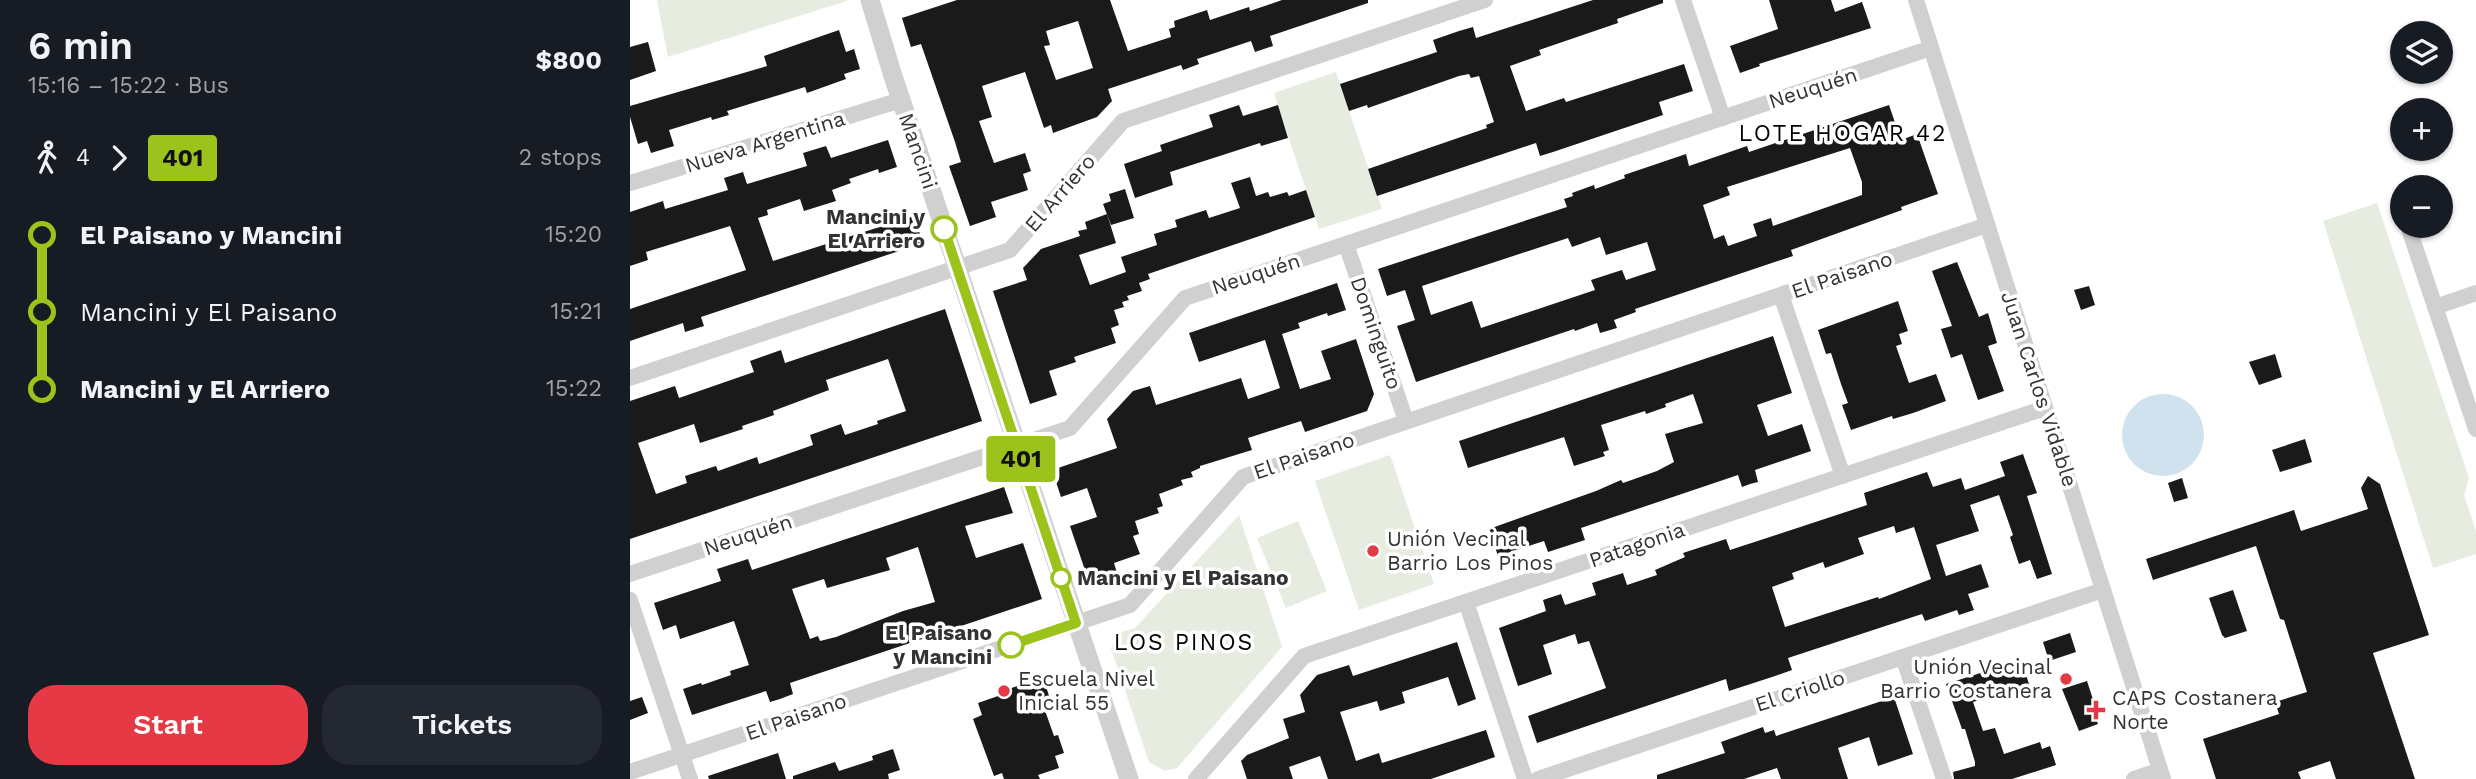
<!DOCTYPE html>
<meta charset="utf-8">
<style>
body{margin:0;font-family:"Work Sans",sans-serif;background:#242831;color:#f1f3f6;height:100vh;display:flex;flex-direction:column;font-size:26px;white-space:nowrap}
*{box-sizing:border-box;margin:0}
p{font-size:23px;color:#9ea1a6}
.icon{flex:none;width:38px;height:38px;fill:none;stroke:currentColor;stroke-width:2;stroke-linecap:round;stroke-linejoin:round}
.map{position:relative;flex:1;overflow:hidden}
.sheet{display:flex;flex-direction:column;background:#171b24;width:630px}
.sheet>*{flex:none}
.badge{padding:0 14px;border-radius:5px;font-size:24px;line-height:46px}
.controls{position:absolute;left:1760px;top:21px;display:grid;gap:14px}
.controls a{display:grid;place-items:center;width:63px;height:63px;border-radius:50%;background:#171b24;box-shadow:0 2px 5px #0004;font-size:35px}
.map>.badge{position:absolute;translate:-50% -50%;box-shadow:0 0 0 4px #fff}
.legs{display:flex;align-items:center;gap:10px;height:77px;padding:0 28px;font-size:23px}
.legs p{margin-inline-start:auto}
.headline{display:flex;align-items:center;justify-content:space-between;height:119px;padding:0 28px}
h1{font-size:38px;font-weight:600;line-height:52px}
.cta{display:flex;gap:14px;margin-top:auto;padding:14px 28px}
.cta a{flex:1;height:80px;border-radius:28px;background:#e63946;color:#fff;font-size:28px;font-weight:600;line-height:80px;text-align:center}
.cta a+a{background:#242831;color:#f1f3f6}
ul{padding:0 28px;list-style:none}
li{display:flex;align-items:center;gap:24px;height:77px;font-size:26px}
li i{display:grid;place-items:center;width:10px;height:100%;margin:0 9px;background:currentColor}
li i::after{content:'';width:18px;height:18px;margin:-9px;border:5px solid;border-radius:50%;background:#171b24}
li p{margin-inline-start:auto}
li:first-child i{background:linear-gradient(#0000 50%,currentColor 0)}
li:last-child i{background:linear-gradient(currentColor 50%,#0000 0)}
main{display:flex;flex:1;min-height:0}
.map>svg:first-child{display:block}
.green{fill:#e6ecdf}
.water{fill:#cfe2ee}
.building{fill:#1a1a1a;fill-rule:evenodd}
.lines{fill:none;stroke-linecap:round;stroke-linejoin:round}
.minor{stroke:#d0d0d0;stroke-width:16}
.tertiary{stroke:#d0d0d0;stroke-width:19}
.line-1-casing{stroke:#fff;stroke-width:16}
.line-1{stroke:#9cc31c;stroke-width:10}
.stop-1-dot{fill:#fff;stroke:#9cc31c;stroke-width:3.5}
.poi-dot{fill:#e63946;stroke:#fff;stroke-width:2.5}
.labels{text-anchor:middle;stroke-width:7;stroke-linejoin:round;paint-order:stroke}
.street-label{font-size:21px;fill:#333;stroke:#fff}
.stop-label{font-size:21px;font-weight:bold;fill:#333;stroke:#fff;text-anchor:end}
.poi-label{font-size:21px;fill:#333;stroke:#fff;text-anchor:start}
.neighbourhood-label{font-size:23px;letter-spacing:2px;fill:#000;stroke:#fff}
</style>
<main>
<section class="sheet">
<div class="headline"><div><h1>6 min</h1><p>15:16 – 15:22 · Bus</p></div><b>$800</b></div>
<div class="legs"><svg class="icon" aria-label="walk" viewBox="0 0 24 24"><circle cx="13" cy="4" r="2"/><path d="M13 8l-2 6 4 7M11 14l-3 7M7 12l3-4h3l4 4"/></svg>4<svg class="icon" aria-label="forward" viewBox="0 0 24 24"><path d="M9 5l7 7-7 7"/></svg><b class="badge" style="background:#9cc31c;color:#111">401</b><p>2 stops</p></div>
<ul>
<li><i style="color:#9cc31c"></i><b>El Paisano y Mancini</b><p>15:20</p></li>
<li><i style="color:#9cc31c"></i><span>Mancini y El Paisano</span><p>15:21</p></li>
<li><i style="color:#9cc31c"></i><b>Mancini y El Arriero</b><p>15:22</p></li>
</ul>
<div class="cta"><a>Start</a><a>Tickets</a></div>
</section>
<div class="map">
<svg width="1846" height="779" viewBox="0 0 1846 779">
<rect width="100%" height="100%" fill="#fff"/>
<g class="green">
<polygon points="27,0 217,0 217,1 38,57"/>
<polygon points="706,72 752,209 689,229 644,93"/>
<polygon points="1747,203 1839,478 1834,495 1846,531 1846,554 1803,568 1693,221"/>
<polygon points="760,455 804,584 729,610 685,481"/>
<polygon points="609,515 652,647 547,768 535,771 519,762 481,648 488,633 505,628"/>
<polygon points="668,521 697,591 656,608 627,538"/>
</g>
<circle class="water" cx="1533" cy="435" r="41"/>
<g class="building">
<path d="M327,0H480L498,51L541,37L539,29L545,27L544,21L577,10L580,20L619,7L620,11L652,0H738V3L640,36L643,46L625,52L621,41L567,59L569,64L553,70L551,65L478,89L482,101L467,117L423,133L421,125L414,128L395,72L352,86L362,117L349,121L364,163L395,153L401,171L393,174L398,190L361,202L366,217L340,226L319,166L331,162L325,142L291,44L281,47L272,18ZM448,21L463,68L426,80L414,46L420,45L416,31Z"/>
<polygon points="963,0 1033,0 1033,3 987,19 988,23 909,50 911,55 880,66 896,111 934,98 936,102 1054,64 1063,91 1029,102 1033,115 923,152 910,156 906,143 747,196 738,169 857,128 856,125 864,122 849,76 841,78 839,74 829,76 738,108 737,105 719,111 710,84 807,52 803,40 829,31 843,27 846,38"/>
<polygon points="1139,0 1201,0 1205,12 1232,2 1241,28 1129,64 1130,66 1110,73 1100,46 1148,29"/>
<polygon points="209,30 216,52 224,49 230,69 214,74 216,79 177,93 175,87 97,111 99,115 82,120 81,117 39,130 44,146 21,153 17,141 8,144 0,117 0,106 137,66 134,56"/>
<polygon points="18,42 26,71 0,80 0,47"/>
<polygon points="609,105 613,116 648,105 658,138 631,146 630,143 540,172 543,185 505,198 494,164 532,151 530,145 583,127 579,115"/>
<path d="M1259,105L1271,140L1287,134L1308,194L1271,207L1272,210L1161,250L1163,256L1005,309L1006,312L984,320L987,328L970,333L967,323L945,331L944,329L786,382L767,326L785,320L775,290L757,296L748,269L937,207L934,199L943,196L942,193L964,185L965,189L995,178L994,175L1056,154L1059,166L1117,146L1119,152ZM1220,148L1232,182V195L1143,226L1141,218L1123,224L1127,236L1098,246L1094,235L1084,239L1073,205L1100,195L1097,187ZM970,237L976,255L1017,242L1026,270L996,280L992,270L961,280L965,290L851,328L842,301L801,315L792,286L938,238L942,247Z"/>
<polygon points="258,140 267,167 249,173 248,169 219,179 221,183 202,190 206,201 174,211 170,199 137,210 138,215 128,218 143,261 284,216 293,243 71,317 74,326 55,332 53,323 0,341 0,309 116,270 100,226 16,252 18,260 0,266 0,212 33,201 35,209 98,190 94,178 113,172 117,184 177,166 173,153 196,146 201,158"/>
<polygon points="620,177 626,196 638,192 640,197 657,192 659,196 676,190 685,217 518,274 520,279 509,283 512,291 497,296 499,300 492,302 494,307 484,310 489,325 481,328 486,343 444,357 446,362 419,371 427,395 400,404 363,291 397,280 393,268 411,249 450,236 448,231 457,229 455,222 477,214 486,243 449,255 460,285 496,272 491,257 527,245 524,234 547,227 545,220 576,210 579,218 610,208 601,183"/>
<polygon points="495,189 504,218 481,225 473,204 481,201 479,194"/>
<polygon points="1327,262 1349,317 1358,313 1367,343 1358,346 1374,391 1348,400 1332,354 1321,358 1311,329 1322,326 1302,271"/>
<polygon points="707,283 716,310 698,316 697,313 668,323 670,328 652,334 670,389 701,379 691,351 726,339 744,394 737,411 675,432 671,421 618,438 622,450 570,466 570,468 561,472 563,477 551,480 553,485 529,494 533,506 527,508 529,513 505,521 509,534 503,536 510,554 484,563 487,573 459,582 440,526 467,517 457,488 431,497 422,470 487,448 477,419 503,391 520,386 526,405 611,378 618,399 650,388 635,340 569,362 559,333"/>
<polygon points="1459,286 1465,305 1451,310 1444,290"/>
<polygon points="1268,301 1278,331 1269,334 1272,344 1266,346 1279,383 1306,374 1316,401 1283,413 1263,419 1262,416 1221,430 1212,405 1218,403 1211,384 1201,353 1196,354 1188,330"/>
<path d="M315,309L352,421L0,539V401L45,386L49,398L124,372L120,361L151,350L155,363ZM258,359L276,411L247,421L248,424L215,435L211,424L180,435L183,445L129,464L127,457L88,471L86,466L55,476L57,483L26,494L8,443L64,424L70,443L113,429L112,426L144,415L143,411L199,390L196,380Z"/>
<polygon points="1143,336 1162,393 1127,405 1138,436 1172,424 1181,451 1125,470 1128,482 1120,484 1112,487 1108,475 951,528 955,540 918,552 914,541 868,556 859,529 966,491 991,480 993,483 1027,471 1044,462 1035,434 1073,423 1063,394 1035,404 1036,407 1016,414 1015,411 971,425 979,450 973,452 975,456 944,466 934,437 838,468 829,441"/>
<polygon points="1645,354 1652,377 1629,385 1619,362"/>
<polygon points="1675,439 1682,462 1650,472 1642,450"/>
<path d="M1393,454L1407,493L1397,496L1422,574L1407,579L1400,560L1389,564L1380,537L1383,535L1369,495L1340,505L1349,531L1306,545L1316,576L1351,564L1359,587L1338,594L1344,610L1329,615L1327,610L1295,621L1292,614L1158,658L1162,670L1142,677L1099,691L1096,679L907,743L898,716L976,688L959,641L948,644L945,634L913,645L922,674L888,686L869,628L916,611L913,600L931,594L935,605L966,595L962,583L993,573L997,585L1027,575L1025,570L1055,557L1053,553L1096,539L1100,550L1149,534L1237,505L1234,493L1297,472L1303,487L1331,478L1335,490L1375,476L1370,462ZM1264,526L1266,533L1284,527L1301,579L1249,599L1248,597L1155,627L1142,587L1164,579L1162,573L1193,562L1195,568L1234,554L1228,538Z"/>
<polygon points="1738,476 1750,484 1799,635 1743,653 1785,779 1706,779 1700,761 1668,772 1671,779 1586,779 1573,739 1649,714 1645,702 1677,692 1654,620 1650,619 1626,546 1523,580 1516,559 1664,510 1671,531 1738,509 1731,488"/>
<polygon points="1552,478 1558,498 1544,502 1538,483"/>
<path d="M374,487L383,513L335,526L346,558L393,543L412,599L160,683L163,694L150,699L140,702L136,691L62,715L53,689L71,683L72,685L101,675L100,671L119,665L104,621L50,639L46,625L33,630L24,603L91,581L87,569L118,559L122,570ZM288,547L305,602L273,611L206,637L190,641L188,636L180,639L162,589L194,579L197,588L260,570L256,558Z"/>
<polygon points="1603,590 1617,631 1595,638 1592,635 1579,598"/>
<polygon points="1440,633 1446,652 1419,661 1413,642"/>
<polygon points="827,642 846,699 828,706 818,677 772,692 775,703 750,711 747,701 710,712 721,745 726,761 749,753 752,763 856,730 865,757 801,779 698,779 690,756 659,767 663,779 617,779 611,761 617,755 659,738 653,719 675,712 670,695 687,675 719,665 723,676"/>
<polygon points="1391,660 1399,684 1343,702 1353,731 1365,728 1374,754 1410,742 1412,749 1420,746 1426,765 1382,779 1324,779 1323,772 1345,766 1345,762 1335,729 1332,729 1316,684"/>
<polygon points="413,677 420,699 412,702 424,736 428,735 434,753 425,756 429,768 408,775 410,779 374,779 372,773 364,776 343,719 352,715 348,703 368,696 367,693"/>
<polygon points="1457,681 1468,715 1465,716 1468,724 1449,731 1432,689"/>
<polygon points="12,697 18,713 0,720 0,701"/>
<polygon points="1264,697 1283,754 1248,766 1239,737 1208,748 1218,779 1151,779 1147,768 1114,779 1027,779 1027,775 1095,753 1091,742 1133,727 1135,733 1144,730 1146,736"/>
<polygon points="263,749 270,770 258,774 259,779 163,779 163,776 205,762 209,771 243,760 242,756"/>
<polygon points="148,753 156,779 79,779 78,776"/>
</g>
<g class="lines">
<g class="minor">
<polyline points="1053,0 1093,118"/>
<polyline points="1286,0 1533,779"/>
<polyline points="0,183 271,100"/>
<polyline points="1771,205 1773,210"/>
<polyline points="1778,226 1846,429"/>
<polyline points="716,244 776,421"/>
<polyline points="1151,295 1213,476"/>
<polyline points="1805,307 1846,293"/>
<polyline points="0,378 380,250 493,121 855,0"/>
<polyline points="0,574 440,428 555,298 1301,48"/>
<polyline points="0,600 60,779"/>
<polyline points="836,602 895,779"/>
<polyline points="1273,657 1314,779"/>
<polyline points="0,772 500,605 613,477 1357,225"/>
<polyline points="566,779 674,656 1415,408"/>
<polyline points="908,779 1473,590"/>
<polyline points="1504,779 1530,770"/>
</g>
<polyline class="tertiary" points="240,0 262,73 499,779"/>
</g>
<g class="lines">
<defs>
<polyline id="line-1" points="314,229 446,623 381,645"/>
</defs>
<use href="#line-1" class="line-1-casing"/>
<use href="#line-1" class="line-1"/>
</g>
<g class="stop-1-dot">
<circle cx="314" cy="229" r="12"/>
<circle cx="431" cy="578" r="9"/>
<circle cx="381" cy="645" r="12"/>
</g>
<g class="poi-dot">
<circle cx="743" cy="551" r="7"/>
<circle cx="1436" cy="679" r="7"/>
<circle cx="374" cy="691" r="7"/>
<path d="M1462.5 699.5h7v7h7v7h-7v7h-7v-7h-7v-7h7z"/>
</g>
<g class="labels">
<g class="street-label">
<text transform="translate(1183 88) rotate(-18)" y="7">Neuquén</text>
<text transform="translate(135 142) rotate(-17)" y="7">Nueva Argentina</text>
<text transform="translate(288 151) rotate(71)" y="7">Mancini</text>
<text transform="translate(430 193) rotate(-49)" y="7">El Arriero</text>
<text transform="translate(626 274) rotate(-18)" y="7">Neuquén</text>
<text transform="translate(1212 275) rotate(-19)" y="7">El Paisano</text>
<text transform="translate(746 333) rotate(71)" y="7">Dominguito</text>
<text transform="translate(1409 389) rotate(72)" y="7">Juan Carlos Vidable</text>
<text transform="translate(674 456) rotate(-19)" y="7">El Paisano</text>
<text transform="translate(118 535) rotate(-18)" y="7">Neuquén</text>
<text transform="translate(1007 545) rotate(-19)" y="7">Patagonia</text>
<text transform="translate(1170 691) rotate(-18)" y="7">El Criollo</text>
<text transform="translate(166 717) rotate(-19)" y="7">El Paisano</text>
</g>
<g class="stop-label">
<text x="295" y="224">Mancini y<tspan x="295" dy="24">El Arriero</tspan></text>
<text x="447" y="585" text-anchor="start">Mancini y El Paisano</text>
<text x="362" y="640">El Paisano<tspan x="362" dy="24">y Mancini</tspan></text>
</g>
<g class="poi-label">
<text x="757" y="546">Unión Vecinal<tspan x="757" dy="24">Barrio Los Pinos</tspan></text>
<text x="1422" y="674" text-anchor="end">Unión Vecinal<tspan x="1422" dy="24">Barrio Costanera</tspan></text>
<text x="388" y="686">Escuela Nivel<tspan x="388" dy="24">Inicial 55</tspan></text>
<text x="1482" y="705">CAPS Costanera<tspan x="1482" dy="24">Norte</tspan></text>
</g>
<g class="neighbourhood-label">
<text x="1213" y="141">LOTE HOGAR 42</text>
<text x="554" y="650">LOS PINOS</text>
</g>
</g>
</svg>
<div class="controls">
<a><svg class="icon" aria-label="layers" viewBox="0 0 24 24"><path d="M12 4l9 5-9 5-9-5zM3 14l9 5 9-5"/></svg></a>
<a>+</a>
<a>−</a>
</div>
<b class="badge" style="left:391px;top:459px;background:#9cc31c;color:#111">401</b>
</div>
</main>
